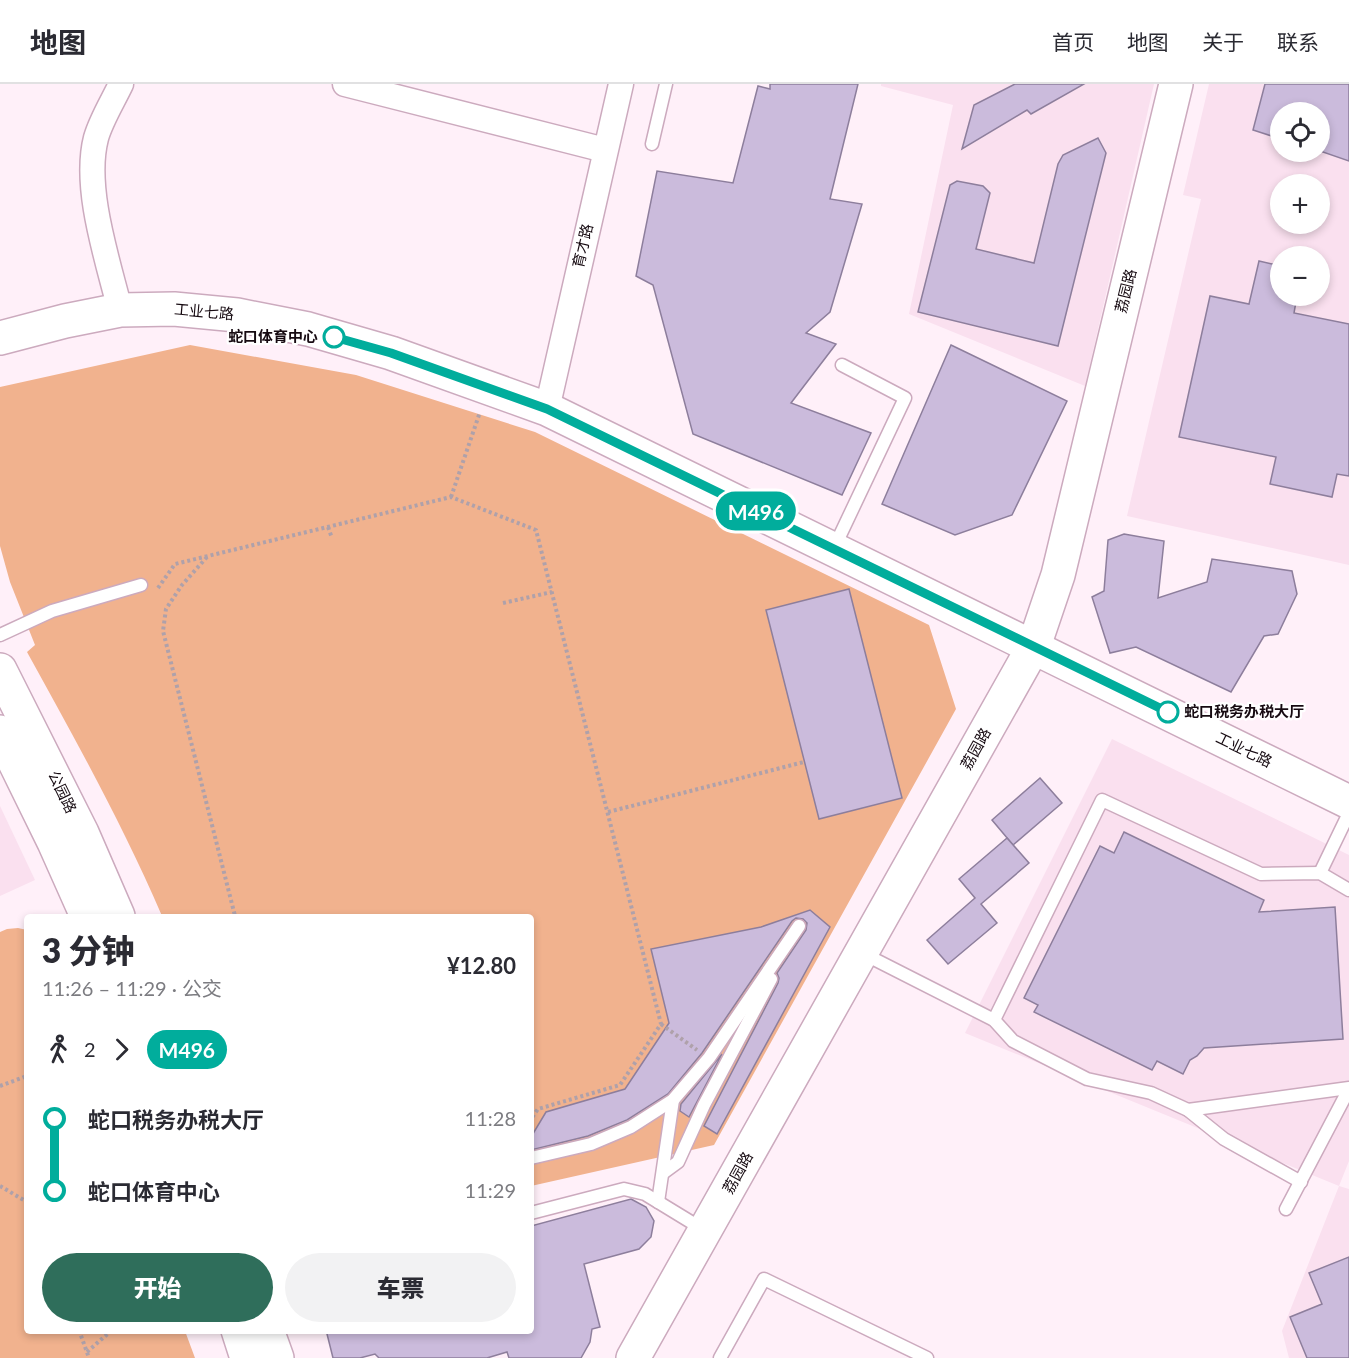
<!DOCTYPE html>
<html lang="zh">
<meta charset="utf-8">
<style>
body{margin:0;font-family:Lato,"Noto Sans SC",sans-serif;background:#f2f2f3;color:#2b2b33;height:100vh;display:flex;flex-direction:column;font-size:22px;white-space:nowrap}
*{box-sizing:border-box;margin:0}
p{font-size:20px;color:#7c7c81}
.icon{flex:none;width:33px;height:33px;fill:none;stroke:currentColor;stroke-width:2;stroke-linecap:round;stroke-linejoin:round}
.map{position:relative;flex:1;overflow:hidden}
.side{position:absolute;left:24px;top:830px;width:510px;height:420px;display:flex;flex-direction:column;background:#fff;border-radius:6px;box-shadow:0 3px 9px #0003}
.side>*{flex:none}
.badge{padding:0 12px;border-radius:20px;font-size:21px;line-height:39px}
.controls{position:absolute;left:1270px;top:18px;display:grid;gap:12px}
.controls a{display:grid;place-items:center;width:60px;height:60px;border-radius:50%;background:#fff;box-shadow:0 3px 9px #0003;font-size:30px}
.map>.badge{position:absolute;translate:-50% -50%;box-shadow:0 0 0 3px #fff}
.legs{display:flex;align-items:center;gap:9px;height:66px;padding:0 18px;font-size:20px}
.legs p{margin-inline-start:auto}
.head{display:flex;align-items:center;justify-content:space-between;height:102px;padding:0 18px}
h1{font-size:33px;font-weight:800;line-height:45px}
.button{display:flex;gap:12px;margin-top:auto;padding:12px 18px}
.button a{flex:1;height:69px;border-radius:36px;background:#2f6e5b;color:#fff;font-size:24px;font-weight:800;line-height:69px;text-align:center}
.button a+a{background:#f2f2f3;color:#2b2b33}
ul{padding:0 18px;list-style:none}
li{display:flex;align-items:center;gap:21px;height:72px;font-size:22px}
li i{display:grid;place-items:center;width:9px;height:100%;margin:0 8px;background:currentColor}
li i::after{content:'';width:15px;height:15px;margin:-8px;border:4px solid;border-radius:50%;background:#fff}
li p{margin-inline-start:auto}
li:first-child i{background:linear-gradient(#0000 50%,currentColor 0)}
li:last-child i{background:linear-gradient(currentColor 50%,#0000 0)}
header{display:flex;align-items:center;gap:36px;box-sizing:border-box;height:84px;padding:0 30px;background:#fff;border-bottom:2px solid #e1e1e2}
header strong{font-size:28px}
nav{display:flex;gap:33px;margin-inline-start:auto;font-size:21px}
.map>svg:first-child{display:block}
.built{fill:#fae0ef;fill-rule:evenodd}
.green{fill:#f1b28e}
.building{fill:#cbbbdc;stroke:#8d7e9c;stroke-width:1.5}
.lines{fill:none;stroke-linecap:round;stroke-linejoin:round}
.lane-casing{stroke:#ccaabe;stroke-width:15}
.street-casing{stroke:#ccaabe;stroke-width:27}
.secondary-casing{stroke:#ccaabe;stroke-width:36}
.path{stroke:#afa1aa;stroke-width:4;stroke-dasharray:3 3;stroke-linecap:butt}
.lane{stroke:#fff;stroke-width:12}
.street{stroke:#fff;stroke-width:24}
.secondary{stroke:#fff;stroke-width:33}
.line-1-casing{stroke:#fff;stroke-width:14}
.line-1{stroke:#01ad9c;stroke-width:9}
.stop-1-dot{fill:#fff;stroke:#01ad9c;stroke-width:3}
.labels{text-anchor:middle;stroke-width:4.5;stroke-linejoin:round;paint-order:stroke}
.street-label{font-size:15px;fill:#160a11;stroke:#fff}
.stop-label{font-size:15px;font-weight:bold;fill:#160a11;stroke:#fff;text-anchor:end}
</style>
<header>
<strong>地图</strong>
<nav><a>首页</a><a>地图</a><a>关于</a><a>联系</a></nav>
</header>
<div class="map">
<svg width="1349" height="1274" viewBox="0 0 1349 1274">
<rect width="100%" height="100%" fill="#fff0f9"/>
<g class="built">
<polygon points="881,0 1154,0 1085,302 909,230 953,21 881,2"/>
<path d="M1209,0H1349V481L1127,432L1201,115L1183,111ZM1281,28H1320V68H1281ZM1281,100H1320V140H1281ZM1281,172H1320V212H1281Z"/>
<polygon points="1112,655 1349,771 1349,1077 1339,1102 1349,1105 1349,1274 1289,1274 1282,1247 1339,1102 965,949"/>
<polygon points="0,722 35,796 0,812"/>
</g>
<g class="green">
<path d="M190,261L356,291L535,348L929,541L956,625L714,1061L531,1102V832H162C123,741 75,655 27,568L35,561L10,498L0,462V303Z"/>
<polygon points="18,844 27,846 27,1246 185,1247 195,1274 0,1274 0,848 7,845"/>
</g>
<g class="building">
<polygon points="770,0 858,0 830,115 862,120 830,228 806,249 836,260 791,319 871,349 842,411 693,350 653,201 636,192 657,87 733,99 758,2 770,5"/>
<polygon points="1015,0 1084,0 1031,30 1027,26 962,65 974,21"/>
<polygon points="1265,0 1349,0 1349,77 1320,67 1320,28 1281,28 1281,55 1253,46"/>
<polygon points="1098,54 1106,69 1058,262 918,228 950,101 957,97 983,102 990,109 976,165 1034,179 1058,80 1063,71"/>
<polygon points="1259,177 1281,182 1281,212 1297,212 1294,229 1349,240 1349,392 1337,390 1332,413 1270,400 1276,373 1179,353 1210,212 1249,220"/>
<polygon points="951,261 1067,317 1012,431 955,451 882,420"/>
<polygon points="1124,450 1164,457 1158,514 1207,498 1212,475 1292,487 1297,510 1278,550 1264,552 1231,608 1136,563 1110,569 1092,513 1104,507 1108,456"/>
<polygon points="849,505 902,714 819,735 766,526"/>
<polygon points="1040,694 1062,719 1013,761 992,736"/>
<polygon points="1124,748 1264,816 1259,828 1335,823 1343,955 1204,964 1197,972 1190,976 1183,990 1157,977 1152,986 1034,928 1038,921 1024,914 1100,762 1114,769"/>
<polygon points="1007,754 1029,779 981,820 997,839 948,880 927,856 975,814 959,795"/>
<polygon points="810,826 830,843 717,1050 704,1042 778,899 779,894 777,889 806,846 807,839 803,835 796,834 792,837 702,969 668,1010 627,1036 588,1052 531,1066 531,1053 546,1028 625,1005 669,939 651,865 761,843"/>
<polygon points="722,970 689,1033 680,1027 681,1020"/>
<polygon points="631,1115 646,1123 654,1137 651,1153 639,1165 584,1180 600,1243 592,1245 590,1258 581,1274 509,1274 507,1268 487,1274 379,1274 375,1270 360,1274 333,1274 326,1246 531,1246 531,1142"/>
<polygon points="1349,1173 1349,1274 1307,1274 1290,1233 1322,1220 1309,1189"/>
</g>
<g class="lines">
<defs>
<g id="lane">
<polyline points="652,60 666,0"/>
<polyline points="834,464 905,314 842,281"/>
<polyline points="0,551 52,527 141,501"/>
<polyline points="1320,789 1349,729"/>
<polyline points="862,869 994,936 1013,957 1087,995 1151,1009 1188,1026 1224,1055 1301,1098"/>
<polyline points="994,936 1102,716 1261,790 1320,789 1349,806"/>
<polyline points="1188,1026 1349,1004"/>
<polyline points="531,1074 591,1060 631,1043 673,1016 709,974 799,842"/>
<polyline points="663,1089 678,1078 704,1021 771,895"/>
<polyline points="658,1118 673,1016"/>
<polyline points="1286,1125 1349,1005"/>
<polyline points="531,1129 624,1105 645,1110 704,1146"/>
<polyline points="720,1274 764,1195 927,1274"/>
</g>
<g id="street">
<polyline points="345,0 605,66"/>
<path d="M120,226C108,177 83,104 96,54C101,36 113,17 121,0"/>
<polyline points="547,325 621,0"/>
</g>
<g id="secondary">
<polyline points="0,254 65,237 120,226 174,225 237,231 308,245 391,269 547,325 1349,718"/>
<polyline points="0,586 82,749 118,832"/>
<polyline points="0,648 54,758 87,832"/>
<polyline points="238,1246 247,1274"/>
<polyline points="267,1246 277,1274"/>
<polyline points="633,1274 1034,562 1058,491 1176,0"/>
</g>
</defs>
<use href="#lane" class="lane-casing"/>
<use href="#street" class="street-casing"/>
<use href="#secondary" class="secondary-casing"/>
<g class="path">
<polyline points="451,413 480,328"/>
<polyline points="328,443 332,454"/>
<polyline points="207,473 182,501 166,525 163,547 235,832"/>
<polyline points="158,504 175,480 451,413 536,446 661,940 620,1001 538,1025 531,1035"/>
<polyline points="503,519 552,508"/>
<polyline points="608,728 804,678"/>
<polyline points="661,940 697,966"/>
<polyline points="0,1002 27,992"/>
<polyline points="0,1102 27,1118"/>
<polyline points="79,1246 89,1274"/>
<polyline points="87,1268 112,1246"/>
</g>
<use href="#lane" class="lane"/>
<use href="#street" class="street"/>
<use href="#secondary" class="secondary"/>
</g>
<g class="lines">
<defs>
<polyline id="line-1" points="334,253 391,269 547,325 1168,628"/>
</defs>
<use href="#line-1" class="line-1-casing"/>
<use href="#line-1" class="line-1"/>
</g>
<g class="stop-1-dot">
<circle cx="334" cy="253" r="10"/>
<circle cx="1168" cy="628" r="10"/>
</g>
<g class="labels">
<g class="street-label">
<text transform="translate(583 162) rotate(-77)" y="5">育才路</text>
<text transform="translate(1126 207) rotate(-76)" y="5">荔园路</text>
<text transform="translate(204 228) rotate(5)" y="5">工业七路</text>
<text transform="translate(976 665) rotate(-61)" y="5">荔园路</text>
<text transform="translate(1244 666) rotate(26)" y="5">工业七路</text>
<text transform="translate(62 708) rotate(64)" y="5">公园路</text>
<text transform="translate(738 1089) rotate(-61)" y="5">荔园路</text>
</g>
<g class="stop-label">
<text x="318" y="258">蛇口体育中心</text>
<text x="1184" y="633" text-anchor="start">蛇口税务办税大厅</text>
</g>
</g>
</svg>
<div class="controls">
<a><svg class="icon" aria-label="locate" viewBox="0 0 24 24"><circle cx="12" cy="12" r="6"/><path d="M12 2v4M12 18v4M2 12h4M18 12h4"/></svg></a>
<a>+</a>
<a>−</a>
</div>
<b class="badge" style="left:756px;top:427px;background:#01ad9c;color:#fff">M496</b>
<section class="side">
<div class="head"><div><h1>3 分钟</h1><p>11:26 – 11:29 · 公交</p></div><b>¥12.80</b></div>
<div class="legs"><svg class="icon" aria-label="walk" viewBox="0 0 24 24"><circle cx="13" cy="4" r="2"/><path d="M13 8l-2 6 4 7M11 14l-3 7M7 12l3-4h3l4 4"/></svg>2<svg class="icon" aria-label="forward" viewBox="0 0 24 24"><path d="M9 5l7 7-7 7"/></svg><b class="badge" style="background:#01ad9c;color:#fff">M496</b></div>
<ul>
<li><i style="color:#01ad9c"></i><b>蛇口税务办税大厅</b><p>11:28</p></li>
<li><i style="color:#01ad9c"></i><b>蛇口体育中心</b><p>11:29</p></li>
</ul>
<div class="button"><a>开始</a><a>车票</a></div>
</section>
</div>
